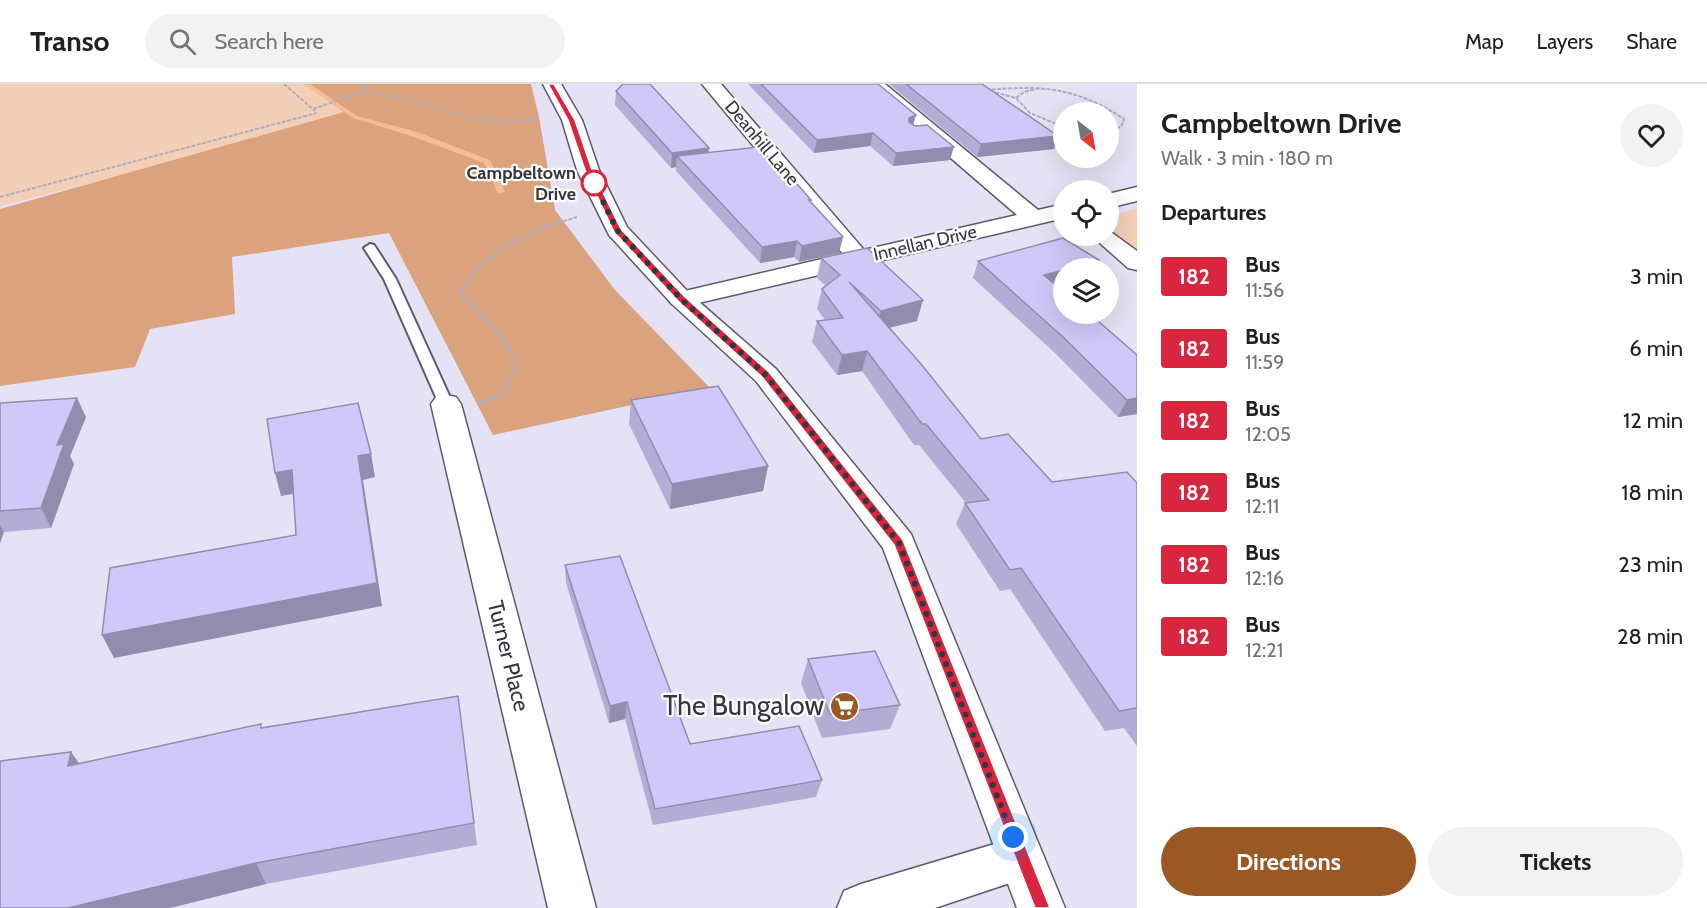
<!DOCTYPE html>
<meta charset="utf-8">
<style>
body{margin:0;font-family:Cabin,sans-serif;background:#f2f2f2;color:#202124;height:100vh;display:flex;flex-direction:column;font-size:22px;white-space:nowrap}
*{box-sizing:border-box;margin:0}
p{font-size:20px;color:#757577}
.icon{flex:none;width:33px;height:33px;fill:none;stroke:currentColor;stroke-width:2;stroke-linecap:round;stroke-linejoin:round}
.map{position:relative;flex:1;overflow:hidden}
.sheet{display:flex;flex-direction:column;background:#fff;width:570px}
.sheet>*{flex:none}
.badge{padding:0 12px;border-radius:4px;font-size:21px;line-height:39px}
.needle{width:39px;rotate:149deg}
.buttons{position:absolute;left:1053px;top:18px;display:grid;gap:12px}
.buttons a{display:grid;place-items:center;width:66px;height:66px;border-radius:50%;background:#fff;box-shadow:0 6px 24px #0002;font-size:30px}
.you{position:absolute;width:30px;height:30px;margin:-15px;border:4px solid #fff;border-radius:50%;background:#1a73e8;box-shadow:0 0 0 9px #1a73e833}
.map>.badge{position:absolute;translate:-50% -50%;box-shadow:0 0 0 3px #fff}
h2{padding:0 24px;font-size:22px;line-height:54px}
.round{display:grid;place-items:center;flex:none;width:63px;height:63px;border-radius:32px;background:#f2f2f2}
.summary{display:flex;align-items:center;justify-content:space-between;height:102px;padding:0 24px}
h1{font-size:28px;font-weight:700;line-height:45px}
.button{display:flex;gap:12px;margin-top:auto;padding:12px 24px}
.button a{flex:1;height:69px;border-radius:36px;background:#9a5825;color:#fff;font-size:24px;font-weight:700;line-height:69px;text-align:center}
.button a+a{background:#f2f2f2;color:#202124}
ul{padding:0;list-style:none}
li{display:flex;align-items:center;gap:18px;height:72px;padding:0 24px}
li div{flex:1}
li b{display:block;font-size:22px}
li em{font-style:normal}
li .badge{min-width:66px;font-weight:700;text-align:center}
header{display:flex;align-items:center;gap:36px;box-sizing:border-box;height:84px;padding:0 30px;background:#fff;border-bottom:2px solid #e0e0e0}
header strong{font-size:28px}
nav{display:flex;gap:33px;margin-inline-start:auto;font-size:21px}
.search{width:420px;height:54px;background:#f2f2f2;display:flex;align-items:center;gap:15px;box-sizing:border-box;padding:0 21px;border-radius:33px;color:#757577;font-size:22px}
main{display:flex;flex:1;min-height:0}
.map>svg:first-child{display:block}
.green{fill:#f3cfb7}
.forest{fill:#daa27d}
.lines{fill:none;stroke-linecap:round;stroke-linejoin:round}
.stream{fill:#f5bc96;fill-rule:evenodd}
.lane-casing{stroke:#5d5b6b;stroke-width:4}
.street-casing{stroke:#5d5b6b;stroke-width:3}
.secondary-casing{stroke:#5d5b6b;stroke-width:3}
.path-far2{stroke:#afadbc;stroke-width:2;stroke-dasharray:4 1.5;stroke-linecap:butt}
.path-far1{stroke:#afadbc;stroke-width:3;stroke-dasharray:4.5 2;stroke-linecap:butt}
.path{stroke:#afadbc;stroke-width:4;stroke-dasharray:6 3;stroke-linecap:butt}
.lane{fill:#fff;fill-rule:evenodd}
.street{fill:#fff;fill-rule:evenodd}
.secondary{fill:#fff;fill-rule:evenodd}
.wall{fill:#b3acd5}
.shaded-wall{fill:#928cae}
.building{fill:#d0c8f8;stroke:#928cae;stroke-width:1.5}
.line{fill:#d7263d;stroke:#fff;stroke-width:1.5}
.walk{stroke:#37363e;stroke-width:6;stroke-dasharray:0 10.8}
.stop-dot{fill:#fff;stroke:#d7263d;stroke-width:3}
.labels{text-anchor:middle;stroke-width:4.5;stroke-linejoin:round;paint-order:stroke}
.far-street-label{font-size:18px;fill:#37363e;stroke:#fff}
.far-stop-label{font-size:18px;font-weight:bold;fill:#37363e;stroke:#fff;text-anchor:end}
.street-label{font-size:22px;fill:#37363e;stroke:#fff}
.near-poi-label{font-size:27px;fill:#37363e;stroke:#fff;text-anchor:end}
</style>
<header>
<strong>Transo</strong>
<div class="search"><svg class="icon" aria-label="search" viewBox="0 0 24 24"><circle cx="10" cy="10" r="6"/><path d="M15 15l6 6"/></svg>Search here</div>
<nav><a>Map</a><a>Layers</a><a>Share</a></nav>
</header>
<main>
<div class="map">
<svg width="1137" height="824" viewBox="0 0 1137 824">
<rect width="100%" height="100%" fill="#e5e2f5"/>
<g class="green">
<polygon points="0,0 307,0 355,33 0,122"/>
<polygon points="1137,125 1137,168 1109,147 1108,132"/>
</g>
<polygon class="forest" points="305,0 531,0 539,33 555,126 615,206 710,304 493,351 389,149 232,173 235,230 150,245 135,283 0,302 0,125 344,28"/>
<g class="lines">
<polygon class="stream" points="303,0 310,0 357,32 417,48 490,76 505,108 498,110 484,79 411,52 353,34"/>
<defs>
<polygon id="lane" points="370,160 374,161 396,195 453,320 451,323 441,323 439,320 384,195 364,164"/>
<g id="street">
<polygon points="702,0 721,0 864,166 1017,131 865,0 885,0 1038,126 1064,120 1064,134 681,223 672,220 668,215 672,210 843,170"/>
<polygon points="1137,103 1137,117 1108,124 1108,110"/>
<polygon points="1108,146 1137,167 1137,186 1128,184 1092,152 1108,152"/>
<polygon points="446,311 456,313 461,320 596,824 548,824 431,320 436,313"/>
<polygon points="1021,752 1037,758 1044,774 1037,790 935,824 837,824 844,807 861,800"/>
</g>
<polygon id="secondary" points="543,0 561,0 582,36 599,86 627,143 690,210 776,285 911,450 1065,824 1017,824 883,464 756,297 672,220 609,151 577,86 562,36"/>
</defs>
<use href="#lane" class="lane-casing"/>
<use href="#street" class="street-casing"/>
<use href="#secondary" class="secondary-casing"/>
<g class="path-far2">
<polyline points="284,0 315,27"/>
<polyline points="367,6 482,36 507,38 539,36"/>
<path d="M986,6C1042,1 1076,3 1124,35L1121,43L1108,46"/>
<polyline points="990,7 1016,14 1030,29 1064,43"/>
<polyline points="1016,14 1024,8 1040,4"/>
<polyline points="313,25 367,6 359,0"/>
<polyline points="0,113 317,29"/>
<polyline points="558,139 577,133"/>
</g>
<path class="path-far1" d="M491,315L504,309L516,283L505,256L460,209C482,170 521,151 562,137"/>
<polyline class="path" points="481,319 495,313"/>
<use href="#lane" class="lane"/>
<use href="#street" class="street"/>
<use href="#secondary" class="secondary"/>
</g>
<g class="wall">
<polygon points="748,0 878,0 916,31 913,40 950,76 893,82 870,62 814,69"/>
<polygon points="889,0 982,0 1054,65 977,73"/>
<polygon points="616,7 709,69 811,119 839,169 799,178 794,173 760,179 676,87 676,83 671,84 615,21"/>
<polygon points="821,174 917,237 889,244 981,355 1052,398 1137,399 1137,662 1124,644 1105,647 1010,505 1000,507 956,440 965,419 966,419 919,361 914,361 862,287 837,291 812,258 817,237 825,236 817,225 822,205 826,202 817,194"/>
<polygon points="978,177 1057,202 1137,330 1118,333 1056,270 973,194"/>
<polygon points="631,316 768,382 763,407 670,425 629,340"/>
<polygon points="0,319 86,333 70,372 74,380 51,444 4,448 0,459"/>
<polygon points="565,481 690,660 822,696 816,713 653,741 625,635 609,639 566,499"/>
<polygon points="808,575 900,621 890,645 822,654 801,599"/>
<polygon points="458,612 477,761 266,800 170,824 71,668 79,679 262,644"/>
</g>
<g class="shaded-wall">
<polygon points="916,31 912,44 906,47 909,34"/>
<polygon points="873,49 870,62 814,69 817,56"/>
<polygon points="1058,52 1054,65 977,73 981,60"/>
<polygon points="954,63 950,76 893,82 896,69"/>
<polygon points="709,64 707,79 677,72 676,83 671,84 672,69"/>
<polygon points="843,153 839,169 799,178 802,162"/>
<polygon points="797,157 794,173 760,179 762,163"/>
<polygon points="1099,176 1095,184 1067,184"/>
<polygon points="1064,186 1064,200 1037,208 1044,191"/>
<polygon points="923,216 917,237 875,247 881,227"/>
<polygon points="867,267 862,287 837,291 842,271"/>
<polygon points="77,314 86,333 70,372 74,380 51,444 41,424 57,361"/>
<polygon points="1137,314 1137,330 1118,333 1127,316"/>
<polygon points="371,370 375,393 363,396 382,522 114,574 102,551 377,499 358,372"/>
<polygon points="768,382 763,407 670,425 672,400"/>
<polygon points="292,386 298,409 281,412 275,389"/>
<polygon points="0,441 4,448 0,459"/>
<polygon points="627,618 625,635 609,639 610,622"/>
<polygon points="71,668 87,691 68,682"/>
<polygon points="256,779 266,800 170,824 68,824"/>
</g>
<g class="building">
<polygon points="623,0 650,0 709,64 672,69 616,7"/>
<polygon points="761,0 878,0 916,31 909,34 909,38 915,42 927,41 954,63 896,69 873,49 817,56"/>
<polygon points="906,0 982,0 1058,52 981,60"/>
<polygon points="758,63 798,101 811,116 809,116 843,153 802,162 797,157 762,163 677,72"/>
<polygon points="1063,154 1099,176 1067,184 1064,184 1064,186 1044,191 1064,208 1064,230 1090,230 1137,271 1137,314 1127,316 1063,253 978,177"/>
<polygon points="867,164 923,216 881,227 849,198 921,280 981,355 1008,350 1052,398 1127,388 1137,399 1137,624 1119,627 1021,484 1010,486 965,419 989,416 926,340 922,340 867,267 842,271 817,237 843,234 822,205 840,191 821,174"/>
<polygon points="718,302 768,382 672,400 631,316"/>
<polygon points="77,314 57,361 64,360 41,424 0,427 0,319"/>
<polygon points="358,319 371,370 358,372 377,499 102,551 110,484 296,451 292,386 275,389 267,335"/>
<polygon points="620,472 690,660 799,642 822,696 655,725 627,618 610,622 565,481"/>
<polygon points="875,567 900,621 830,630 808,575"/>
<polygon points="458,612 474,739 256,779 68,824 0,824 0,677 71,668 68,682 261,640 261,644"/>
</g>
<polygon class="line" points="548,0 554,0 575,36 592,86 621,145 685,213 769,288 903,456 1050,824 1035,824 894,461 762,293 678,217 614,148 585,86 568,36"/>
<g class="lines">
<polyline class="walk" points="594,99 617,146 681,215 766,291 899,459 1013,753"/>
</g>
<defs>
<symbol id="supermarket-disc" viewBox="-11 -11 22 22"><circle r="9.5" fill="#9a5825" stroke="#fff"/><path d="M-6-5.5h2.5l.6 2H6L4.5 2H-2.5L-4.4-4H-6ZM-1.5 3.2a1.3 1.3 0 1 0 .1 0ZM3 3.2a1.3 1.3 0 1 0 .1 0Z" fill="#fff"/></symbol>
</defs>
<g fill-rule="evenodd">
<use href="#supermarket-disc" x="828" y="606" width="33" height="33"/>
</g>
<circle class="stop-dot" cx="594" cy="99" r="12"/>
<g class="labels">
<g class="far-street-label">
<text transform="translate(762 59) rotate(50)" y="6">Deanhill Lane</text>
<text transform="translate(925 159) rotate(-13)" y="6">Innellan Drive</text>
</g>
<g class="far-stop-label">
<text x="576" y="95">Campbeltown<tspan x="576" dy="21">Drive</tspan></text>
</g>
<g class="street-label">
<text transform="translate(509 572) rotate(76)" y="8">Turner Place</text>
</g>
<g class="near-poi-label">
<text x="824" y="631">The Bungalow</text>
</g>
</g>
</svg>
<div class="buttons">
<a><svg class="needle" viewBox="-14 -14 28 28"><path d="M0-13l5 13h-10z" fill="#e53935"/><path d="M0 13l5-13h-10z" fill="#757577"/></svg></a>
<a><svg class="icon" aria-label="locate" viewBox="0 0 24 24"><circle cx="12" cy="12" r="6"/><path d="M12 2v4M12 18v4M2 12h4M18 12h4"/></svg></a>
<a><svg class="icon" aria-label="layers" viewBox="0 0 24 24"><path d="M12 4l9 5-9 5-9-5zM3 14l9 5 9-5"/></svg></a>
</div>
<div class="you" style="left:1013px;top:753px"></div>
</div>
<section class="sheet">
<div class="summary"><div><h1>Campbeltown Drive</h1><p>Walk · 3 min · 180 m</p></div><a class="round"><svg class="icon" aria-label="heart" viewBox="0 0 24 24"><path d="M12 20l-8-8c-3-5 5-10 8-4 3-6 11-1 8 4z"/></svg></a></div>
<h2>Departures</h2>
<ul>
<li><span class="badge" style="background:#d7263d;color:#fff">182</span><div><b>Bus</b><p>11:56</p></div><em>3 min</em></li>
<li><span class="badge" style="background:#d7263d;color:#fff">182</span><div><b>Bus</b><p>11:59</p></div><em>6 min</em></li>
<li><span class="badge" style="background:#d7263d;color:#fff">182</span><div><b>Bus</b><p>12:05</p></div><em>12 min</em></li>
<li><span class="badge" style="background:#d7263d;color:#fff">182</span><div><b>Bus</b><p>12:11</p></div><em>18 min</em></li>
<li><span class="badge" style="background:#d7263d;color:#fff">182</span><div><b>Bus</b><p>12:16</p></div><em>23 min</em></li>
<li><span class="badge" style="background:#d7263d;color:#fff">182</span><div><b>Bus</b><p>12:21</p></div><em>28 min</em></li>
</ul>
<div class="button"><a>Directions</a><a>Tickets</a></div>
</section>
</main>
